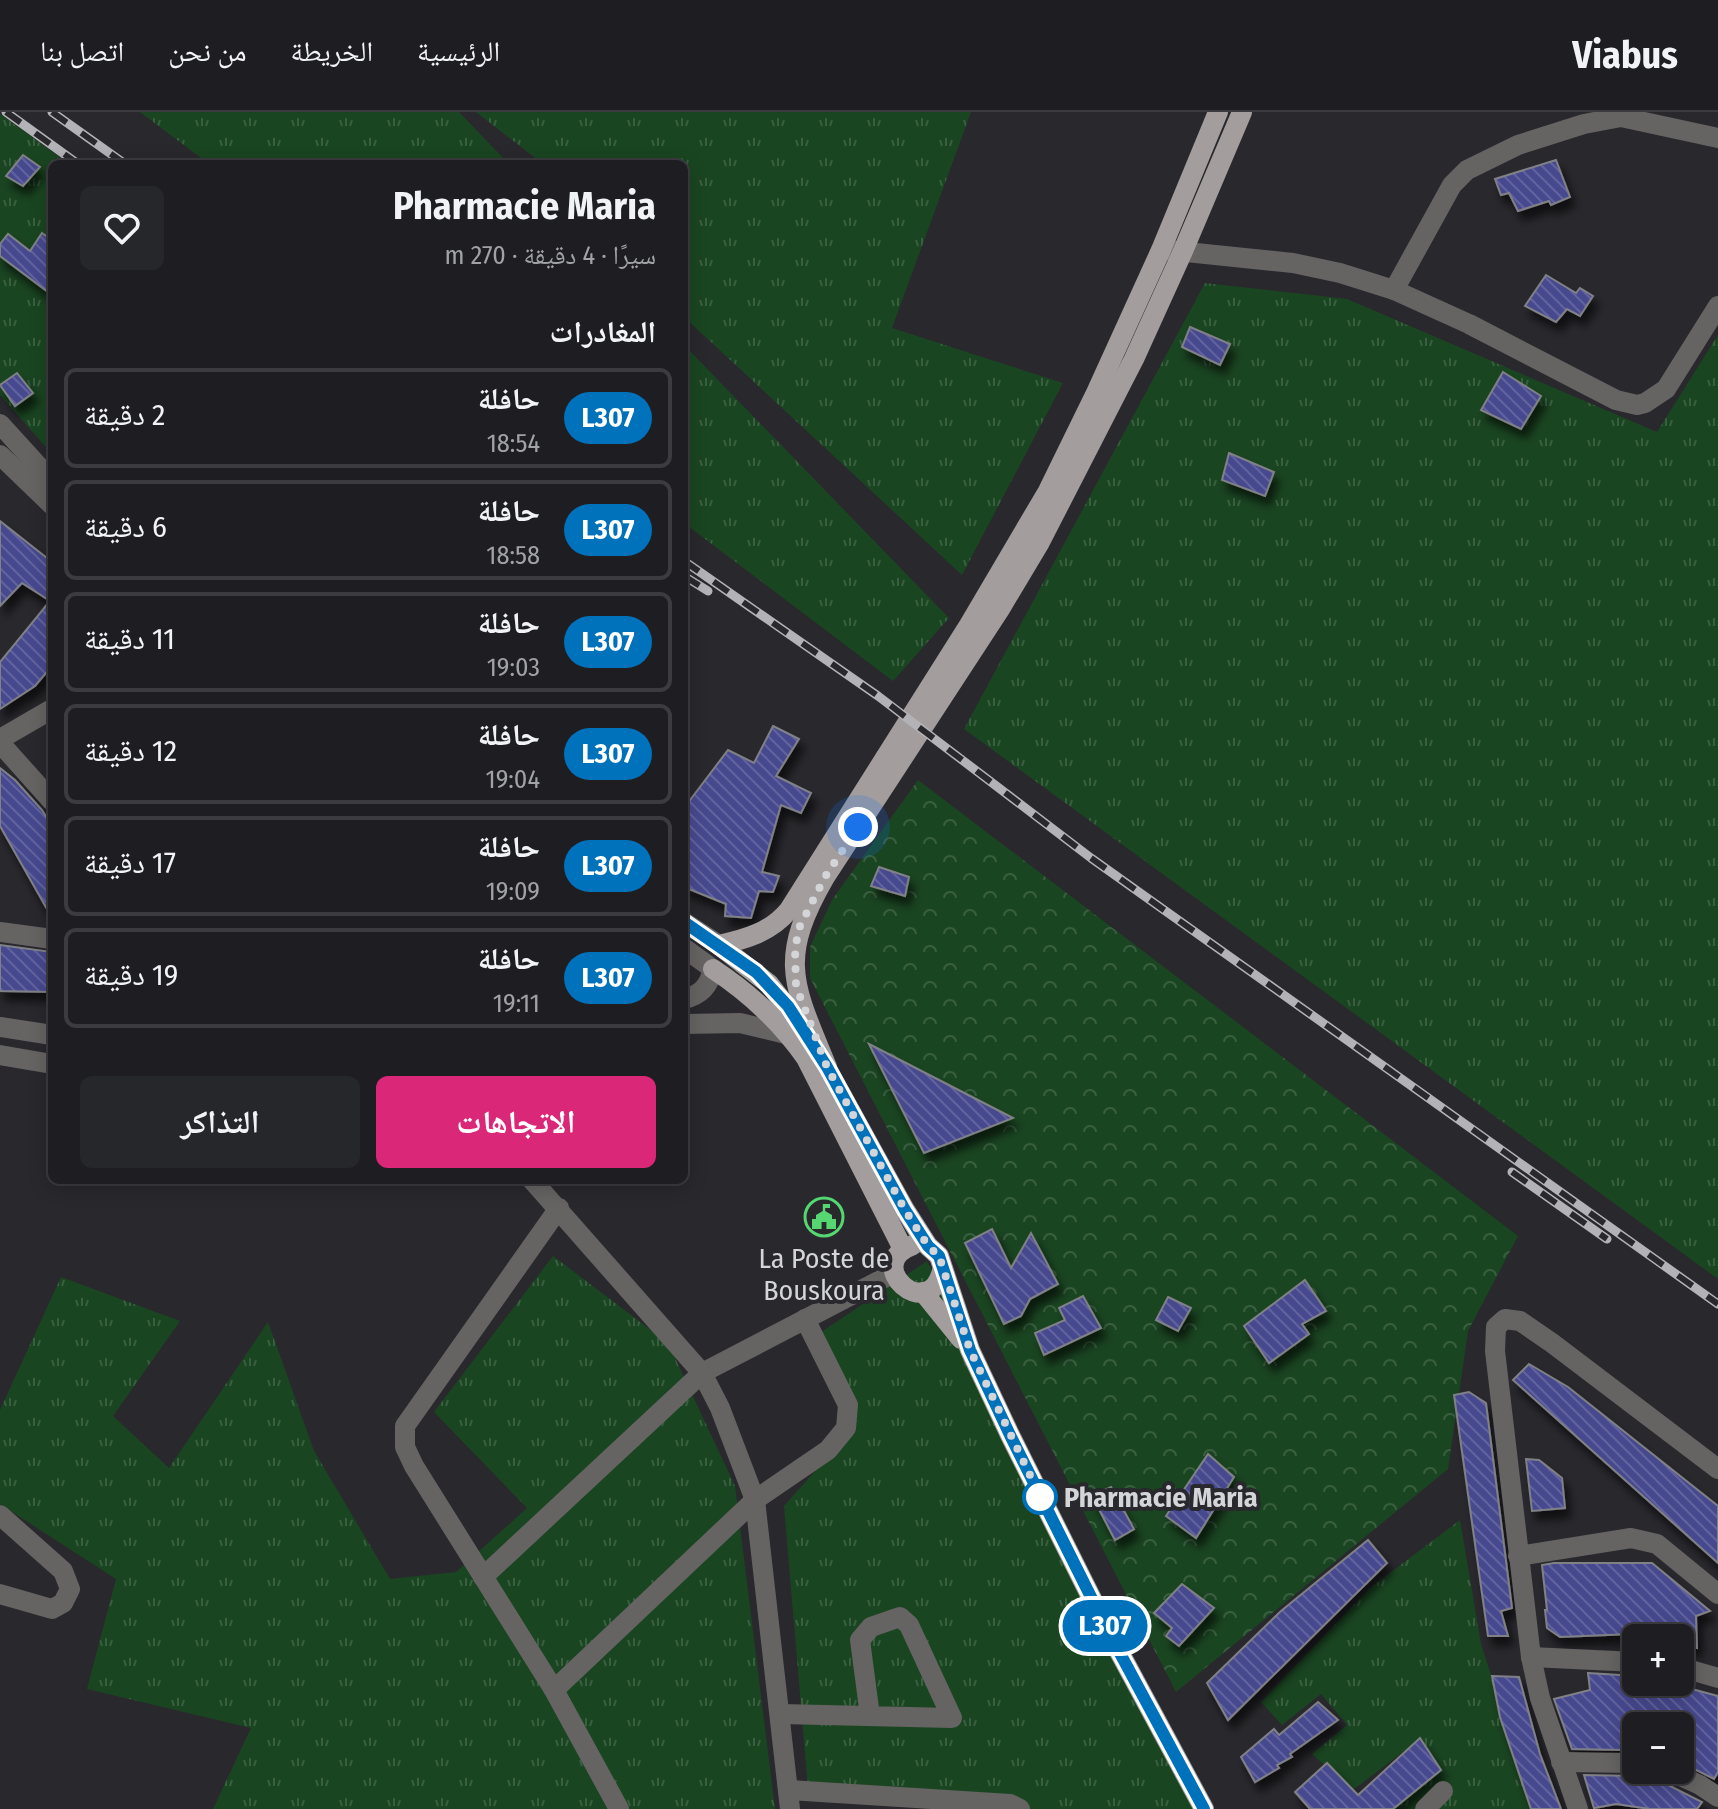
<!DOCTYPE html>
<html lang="ar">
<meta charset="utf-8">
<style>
body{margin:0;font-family:"Fira Sans Condensed","Noto Naskh Arabic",sans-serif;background:#26272a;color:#f1f3f6;direction:rtl;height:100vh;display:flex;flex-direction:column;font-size:30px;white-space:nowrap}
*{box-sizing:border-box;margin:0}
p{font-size:26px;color:#a1a2a5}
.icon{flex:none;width:44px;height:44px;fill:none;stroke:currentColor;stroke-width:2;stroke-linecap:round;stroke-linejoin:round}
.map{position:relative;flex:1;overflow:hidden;direction:ltr}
.details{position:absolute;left:48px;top:48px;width:640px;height:1024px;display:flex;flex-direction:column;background:#1e1e22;border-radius:12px;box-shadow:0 4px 20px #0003,0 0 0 2px #3c3c40;direction:rtl}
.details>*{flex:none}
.badge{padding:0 16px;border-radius:26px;font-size:28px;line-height:52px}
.controls{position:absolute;left:1622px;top:1512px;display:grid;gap:16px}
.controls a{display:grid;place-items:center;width:72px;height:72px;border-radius:12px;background:#1e1e22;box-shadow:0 4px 20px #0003,0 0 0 2px #3c3c40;font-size:40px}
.you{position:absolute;width:40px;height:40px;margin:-20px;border:6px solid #fff;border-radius:50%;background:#1a73e8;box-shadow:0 0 0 12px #1a73e833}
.map>.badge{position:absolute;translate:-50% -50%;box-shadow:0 0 0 4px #fff}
h2{padding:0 32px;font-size:30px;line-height:72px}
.round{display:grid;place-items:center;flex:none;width:84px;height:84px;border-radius:12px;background:#26272a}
.headline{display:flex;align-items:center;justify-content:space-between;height:136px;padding:0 32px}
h1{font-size:38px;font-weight:700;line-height:60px}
.action{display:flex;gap:16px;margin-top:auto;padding:16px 32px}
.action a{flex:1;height:92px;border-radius:12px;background:#db2777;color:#fff;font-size:32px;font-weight:700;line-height:92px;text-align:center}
.action a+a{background:#26272a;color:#f1f3f6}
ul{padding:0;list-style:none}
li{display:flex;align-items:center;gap:24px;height:100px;margin:0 16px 12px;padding:0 16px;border:4px solid #3c3c40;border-radius:12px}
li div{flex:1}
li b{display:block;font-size:30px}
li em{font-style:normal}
li .badge{min-width:88px;font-weight:700;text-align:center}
header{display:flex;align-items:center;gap:48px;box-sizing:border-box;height:112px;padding:0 40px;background:#1e1e22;border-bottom:2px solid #3c3c40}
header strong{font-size:38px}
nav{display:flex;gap:44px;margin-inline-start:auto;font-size:28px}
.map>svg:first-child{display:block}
.grass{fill:url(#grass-tufts)}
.park{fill:url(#park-crowns)}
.building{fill:url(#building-back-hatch);stroke:#808186;stroke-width:2;filter:url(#shadow)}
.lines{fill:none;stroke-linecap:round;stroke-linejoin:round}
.minor{stroke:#666363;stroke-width:20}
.major{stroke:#a39d9d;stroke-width:20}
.rail-casing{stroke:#b3b3b7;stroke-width:9}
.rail{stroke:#28282d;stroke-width:6;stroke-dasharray:18;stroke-linecap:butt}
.line-casing{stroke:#fff;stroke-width:18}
.line{stroke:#0072bc;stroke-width:12}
.walk{stroke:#d4d5d8;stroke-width:8;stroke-dasharray:0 14.4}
.stop-dot{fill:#fff;stroke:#0072bc;stroke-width:4}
.labels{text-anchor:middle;stroke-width:8;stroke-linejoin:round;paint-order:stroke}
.poi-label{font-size:28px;fill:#d4d5d8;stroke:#28282d}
.stop-label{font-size:28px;font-weight:bold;fill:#d4d5d8;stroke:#28282d;text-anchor:start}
</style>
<header>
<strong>Viabus</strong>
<nav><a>الرئيسية</a><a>الخريطة</a><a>من نحن</a><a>اتصل بنا</a></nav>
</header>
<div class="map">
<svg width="1718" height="1697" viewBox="0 0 1718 1697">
<defs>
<pattern id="grass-tufts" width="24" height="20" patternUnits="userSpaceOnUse" patternTransform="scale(2)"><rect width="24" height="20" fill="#1a4521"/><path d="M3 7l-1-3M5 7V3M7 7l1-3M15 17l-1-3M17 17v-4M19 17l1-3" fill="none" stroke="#3a5f40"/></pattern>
<pattern id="park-crowns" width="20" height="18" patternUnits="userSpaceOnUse" patternTransform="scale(2)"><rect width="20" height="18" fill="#1a4521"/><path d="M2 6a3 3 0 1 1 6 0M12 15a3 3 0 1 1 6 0" fill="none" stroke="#3a5f40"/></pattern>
<pattern id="building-back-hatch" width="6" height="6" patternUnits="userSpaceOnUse" patternTransform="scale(2)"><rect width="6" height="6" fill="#474a8f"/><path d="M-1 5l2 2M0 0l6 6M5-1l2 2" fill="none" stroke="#61639e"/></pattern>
<filter id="shadow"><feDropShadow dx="5" dy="9" stdDeviation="4" flood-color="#0009"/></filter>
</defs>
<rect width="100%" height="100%" fill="#28282d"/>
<g class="grass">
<polygon points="140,0 459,0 509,52 209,52"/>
<polygon points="476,0 971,0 892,216 1063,271 962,463 684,205 684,52 543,52"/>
<polygon points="0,2 69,52 52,52 52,342 0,283"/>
<polygon points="1205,171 1347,187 1657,320 1718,223 1718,1167 964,617"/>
<polygon points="684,233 949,506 893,569 684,411"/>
<polygon points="553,1144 668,1231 735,1374 775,1697 213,1697 251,1616 87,1577 116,1467 0,1392 0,1298 61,1165 180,1209 113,1304 169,1356 268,1210 314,1339 390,1467 456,1460 527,1396 434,1300"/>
<polygon points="927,1149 1210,1697 951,1697 809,1688 784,1394 856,1313 814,1225"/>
<polygon points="1460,1408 1481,1532 1534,1697 1393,1697 1420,1627 1353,1678 1312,1642 1347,1613 1321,1582 1282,1613 1261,1590 1370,1476"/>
</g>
<polygon class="park" points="918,668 1518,1124 1468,1219 1448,1357 1176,1580 810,866 810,835 832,788"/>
<g class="building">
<polygon points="23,43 40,55 23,74 6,64"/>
<polygon points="1556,48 1570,85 1551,93 1549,89 1518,99 1509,81 1501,83 1495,67"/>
<polygon points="42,121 52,128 52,183 0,144 0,132 8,122 30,139"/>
<polygon points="1546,163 1576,181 1580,176 1593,184 1580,204 1567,197 1556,210 1525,194"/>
<polygon points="1190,215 1230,232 1220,253 1182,235"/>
<polygon points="1503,260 1541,284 1521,317 1481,298"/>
<polygon points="17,261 33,281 15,294 0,273"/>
<polygon points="1229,341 1274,360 1265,384 1222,368"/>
<polygon points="0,409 52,450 52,554 35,574 0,597 0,550 50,489 22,471 0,494"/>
<polygon points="773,614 799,627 776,664 811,681 801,701 781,693 762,760 779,764 773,780 759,779 751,806 725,804 726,792 684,775 684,696 728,638 754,651"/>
<polygon points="0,656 15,668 42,698 52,714 52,806 0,714"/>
<polygon points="879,755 909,765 905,784 871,774"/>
<polygon points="0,833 52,840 52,880 0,879"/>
<polygon points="869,932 1013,1006 924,1041"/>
<polygon points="992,1117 1011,1156 1031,1121 1058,1172 1030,1187 1021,1204 1004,1212 965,1131"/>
<polygon points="1305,1168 1326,1199 1302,1212 1309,1222 1269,1251 1244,1214"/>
<polygon points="1083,1184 1101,1216 1044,1243 1035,1221 1065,1208 1059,1196"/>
<polygon points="1168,1185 1191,1196 1178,1219 1156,1208"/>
<polygon points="1529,1252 1568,1275 1718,1394 1718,1451 1513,1268"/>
<polygon points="1469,1280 1486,1291 1512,1496 1501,1499 1508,1524 1488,1524 1454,1283"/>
<polygon points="1208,1342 1234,1365 1196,1426 1166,1404"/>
<polygon points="1526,1347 1539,1348 1562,1366 1565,1396 1532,1399"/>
<polygon points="1111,1375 1134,1417 1115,1428 1092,1384"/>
<polygon points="1368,1428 1387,1451 1228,1608 1207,1571 1281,1499"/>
<polygon points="1554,1451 1652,1451 1710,1499 1696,1504 1697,1536 1680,1532 1680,1526 1650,1526 1632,1522 1560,1525 1547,1516 1545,1498 1547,1498 1542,1453"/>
<polygon points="1182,1472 1214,1496 1179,1534 1166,1524 1172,1516 1154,1501"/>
<polygon points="1588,1561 1636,1564 1636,1570 1666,1570 1718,1584 1718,1660 1714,1667 1680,1650 1680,1614 1623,1614 1623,1638 1572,1637 1554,1587 1590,1578"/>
<polygon points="1492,1564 1519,1565 1540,1642 1561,1697 1531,1697 1500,1605"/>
<polygon points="1318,1590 1338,1608 1290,1642 1292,1645 1277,1653 1279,1656 1255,1670 1241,1645 1274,1617 1279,1623"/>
<polygon points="1420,1626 1441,1658 1393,1697 1310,1697 1295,1680 1327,1651 1358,1683"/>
<polygon points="1644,1661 1655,1663 1662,1670 1702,1690 1697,1697 1650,1697 1616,1692 1594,1696 1584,1663 1636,1664"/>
</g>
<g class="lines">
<g class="minor">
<polyline points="1167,138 1293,151 1340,161 1394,178 1469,212 1616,288 1637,293 1645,291 1666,277 1718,194"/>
<polyline points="1394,178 1452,73 1467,58 1518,33 1584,12 1621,5 1718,26"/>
<polyline points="0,312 52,369"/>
<polyline points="0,343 52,393"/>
<polyline points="0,627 52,597"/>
<polyline points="0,631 52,689"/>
<polyline points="684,810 719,833"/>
<polyline points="0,820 52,827"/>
<path d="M684,836L713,857C709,874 701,883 684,887"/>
<polyline points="684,912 740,911 790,923"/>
<polyline points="0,915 52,923"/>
<polyline points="0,943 52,952"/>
<polyline points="532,1068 702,1261 720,1296 755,1388 790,1697"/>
<polyline points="559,1096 405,1314 405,1335 414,1354 554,1578 619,1697"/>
<polyline points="0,1403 63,1459 70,1477 63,1491 52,1497 0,1482"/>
<polyline points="1518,1444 1631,1426 1657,1432 1718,1482"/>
<polyline points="483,1465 702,1261 894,1161"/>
<polyline points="1531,1545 1636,1550"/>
<polyline points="1680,1555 1718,1566"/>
<polyline points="554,1578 755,1388 828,1338 846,1316 848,1293 805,1207"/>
<polyline points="781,1602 952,1606 909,1513 900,1505 871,1515 860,1528 870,1604"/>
<polyline points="1561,1650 1636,1651"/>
<polyline points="1667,1658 1700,1673 1718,1685"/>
<polyline points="789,1678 1010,1692 1020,1697"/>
<polyline points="1425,1697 1443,1679"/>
<polyline points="1578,1697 1540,1586 1531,1545 1495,1239 1496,1215 1505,1207 1520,1209 1552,1231 1718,1357"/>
</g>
<g class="major">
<polyline points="719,833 769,872 801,913"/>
<path d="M719,833C746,827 771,820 789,798L969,513L1048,379L1096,281L1161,138L1218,0"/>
<path d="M713,857C751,882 780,909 806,946L903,1137"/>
<polyline points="820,944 905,1098 928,1134 939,1144 970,1238 1010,1323 1108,1519 1204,1697"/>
<path d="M827,955C793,872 777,848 825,765L1000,497L1040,430L1134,247L1183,139L1242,0"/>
<path d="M913,1133C861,1152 928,1213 942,1159"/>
<polyline points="923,1180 961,1227"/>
</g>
<defs>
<g id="rail">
<polyline points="6,0 78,52"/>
<polyline points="52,0 125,52"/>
<polyline points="684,449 878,584 1091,746 1718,1192"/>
<polyline points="684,464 708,479"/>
<polyline points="1512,1060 1607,1127"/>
</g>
</defs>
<use href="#rail" class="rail-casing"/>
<use href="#rail" class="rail"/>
</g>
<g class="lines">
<defs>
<polyline id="line" points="684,810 756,860 788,894 827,955 905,1098 928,1134 939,1144 970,1238 1010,1323 1108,1519 1204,1697"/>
</defs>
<use href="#line" class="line-casing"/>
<use href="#line" class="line"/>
<polyline class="walk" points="858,715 825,765 800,814 795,836 796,874 827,955 905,1098 928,1134 939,1144 970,1238 1042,1388 1040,1385"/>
</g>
<defs>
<symbol id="civic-ring" viewBox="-11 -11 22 22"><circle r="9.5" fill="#28282d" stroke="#56d671" stroke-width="1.5"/><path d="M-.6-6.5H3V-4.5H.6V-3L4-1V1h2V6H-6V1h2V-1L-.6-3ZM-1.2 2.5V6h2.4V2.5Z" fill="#56d671"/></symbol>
</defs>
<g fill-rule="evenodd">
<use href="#civic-ring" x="802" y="1083" width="44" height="44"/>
</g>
<circle class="stop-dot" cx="1040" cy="1385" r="16"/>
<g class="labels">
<g class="poi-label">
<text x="824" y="1156">La Poste de<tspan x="824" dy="32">Bouskoura</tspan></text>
</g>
<g class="stop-label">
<text x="1064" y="1395">Pharmacie Maria</text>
</g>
</g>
</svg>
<div class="controls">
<a>+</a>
<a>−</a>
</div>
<div class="you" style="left:858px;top:715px"></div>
<b class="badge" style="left:1105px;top:1514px;background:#0072bc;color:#fff">L307</b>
<section class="details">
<div class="headline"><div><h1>Pharmacie Maria</h1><p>سيرًا · 4 دقيقة · 270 m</p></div><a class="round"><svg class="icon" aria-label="heart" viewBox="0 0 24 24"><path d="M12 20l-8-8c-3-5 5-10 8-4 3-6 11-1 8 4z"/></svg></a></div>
<h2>المغادرات</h2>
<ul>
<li><span class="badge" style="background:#0072bc;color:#fff">L307</span><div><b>حافلة</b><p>18:54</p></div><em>2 دقيقة</em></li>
<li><span class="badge" style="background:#0072bc;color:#fff">L307</span><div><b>حافلة</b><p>18:58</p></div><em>6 دقيقة</em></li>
<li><span class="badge" style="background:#0072bc;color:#fff">L307</span><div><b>حافلة</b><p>19:03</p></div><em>11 دقيقة</em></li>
<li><span class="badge" style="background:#0072bc;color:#fff">L307</span><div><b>حافلة</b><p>19:04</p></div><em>12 دقيقة</em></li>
<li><span class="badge" style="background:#0072bc;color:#fff">L307</span><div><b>حافلة</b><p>19:09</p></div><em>17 دقيقة</em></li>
<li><span class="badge" style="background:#0072bc;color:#fff">L307</span><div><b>حافلة</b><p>19:11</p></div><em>19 دقيقة</em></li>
</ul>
<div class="action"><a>الاتجاهات</a><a>التذاكر</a></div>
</section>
</div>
